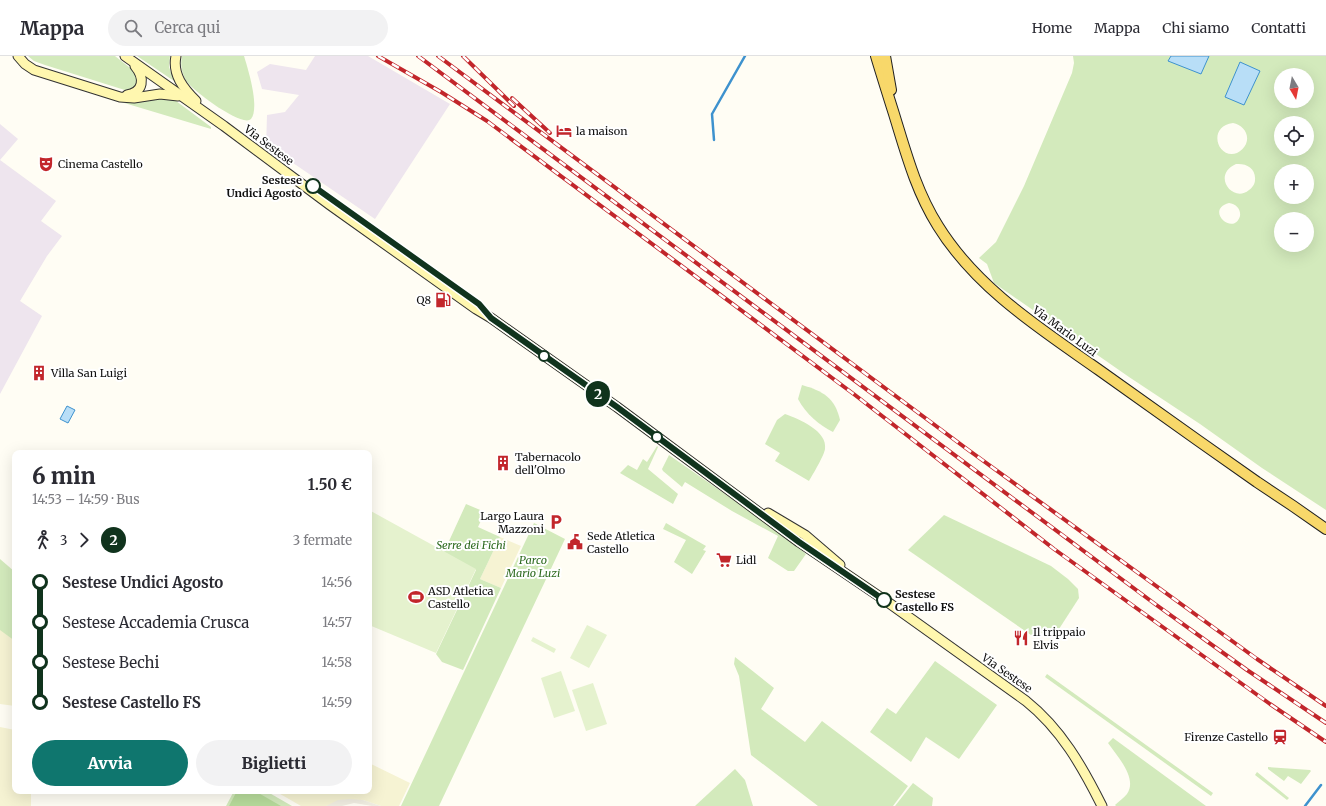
<!DOCTYPE html>
<html lang="it">
<meta charset="utf-8">
<style>
body{margin:0;font-family:Merriweather,serif;background:#f2f2f3;color:#2b2b33;height:100vh;display:flex;flex-direction:column;font-size:15px;white-space:nowrap}
*{box-sizing:border-box;margin:0}
p{font-size:13px;color:#7c7c81}
.icon{flex:none;width:22px;height:22px;fill:none;stroke:currentColor;stroke-width:2;stroke-linecap:round;stroke-linejoin:round}
.map{position:relative;flex:1;overflow:hidden}
.side{position:absolute;left:12px;top:394px;width:360px;height:344px;display:flex;flex-direction:column;background:#fff;border-radius:8px;box-shadow:0 4px 16px #0002}
.side>*{flex:none}
.badge{padding:0 8px;border-radius:13px;font-size:14px;line-height:26px}
.needle{width:26px;rotate:170deg}
.buttons{position:absolute;left:1274px;top:12px;display:grid;gap:8px}
.buttons a{display:grid;place-items:center;width:40px;height:40px;border-radius:50%;background:#fff;box-shadow:0 4px 16px #0002;font-size:20px}
.map>.badge{position:absolute;translate:-50% -50%;box-shadow:0 0 0 2px #fff}
.legs{display:flex;align-items:center;gap:6px;height:44px;padding:0 20px;font-size:13px}
.legs p{margin-inline-start:auto}
.overview{display:flex;align-items:center;justify-content:space-between;height:68px;padding:0 20px}
h1{font-size:22px;font-weight:800;line-height:30px}
.action{display:flex;gap:8px;margin-top:auto;padding:8px 20px}
.action a{flex:1;height:46px;border-radius:24px;background:#0f766e;color:#fff;font-size:16px;font-weight:800;line-height:46px;text-align:center}
.action a+a{background:#f2f2f3;color:#2b2b33}
ul{padding:0 20px;list-style:none}
li{display:flex;align-items:center;gap:14px;height:40px;font-size:15px}
li i{display:grid;place-items:center;width:6px;height:100%;margin:0 5px;background:currentColor}
li i::after{content:'';width:10px;height:10px;margin:-5px;border:3px solid;border-radius:50%;background:#fff}
li p{margin-inline-start:auto}
li:first-child i{background:linear-gradient(#0000 50%,currentColor 0)}
li:last-child i{background:linear-gradient(currentColor 50%,#0000 0)}
header{display:flex;align-items:center;gap:24px;box-sizing:border-box;height:56px;padding:0 20px;background:#fff;border-bottom:1px solid #e1e1e2}
header strong{font-size:19px}
nav{display:flex;gap:22px;margin-inline-start:auto;font-size:14px}
.search{width:280px;height:36px;background:#f2f2f3;display:flex;align-items:center;gap:10px;box-sizing:border-box;padding:0 14px;border-radius:22px;color:#7c7c81;font-size:15px}
.map>svg:first-child{display:block}
.industrial{fill:#eee5ee}
.farmland{fill:#f6f3d3}
.green{fill:#d3eabc;fill-rule:evenodd}
.forest{fill:#b7db9b}
.pitch{fill:#e5f2ce}
.plaza{fill:#f0ede1}
.water{fill:#b8def7;stroke:#3e92ce}
.lines{fill:none;stroke-linecap:round;stroke-linejoin:round}
.stream{stroke:#3e92ce;stroke-width:2.5}
.secondary-casing{stroke:#323232;stroke-width:11}
.primary-casing{stroke:#212121;stroke-width:12}
.secondary{stroke:#fff7af;stroke-width:9}
.primary{stroke:#f8d86a;stroke-width:10}
.rail-casing{stroke:#c2262b;stroke-width:4}
.rail{stroke:#fff;stroke-width:2.5;stroke-dasharray:8;stroke-linecap:butt}
.line-1-casing{stroke:#fff;stroke-width:9}
.line-1{stroke:#10331d;stroke-width:6}
.stop-1-dot{fill:#fff;stroke:#10331d;stroke-width:2}
.labels{text-anchor:middle;stroke-width:4;stroke-linejoin:round;paint-order:stroke}
.poi-label{font-size:11px;fill:#101010;stroke:#fff;text-anchor:start}
.street-label{font-size:11px;fill:#101010;stroke:#fff}
.stop-label{font-size:11px;font-weight:bold;fill:#101010;stroke:#fff;text-anchor:end}
.park-label{font-size:11px;font-style:italic;fill:#2d6a1f;stroke:#fff}
</style>
<header>
<strong>Mappa</strong>
<div class="search"><svg class="icon" aria-label="search" viewBox="0 0 24 24"><circle cx="10" cy="10" r="6"/><path d="M15 15l6 6"/></svg>Cerca qui</div>
<nav><a>Home</a><a>Mappa</a><a>Chi siamo</a><a>Contatti</a></nav>
</header>
<div class="map">
<svg width="1326" height="750" viewBox="0 0 1326 750">
<rect width="100%" height="100%" fill="#fffdf4"/>
<g class="industrial">
<polygon points="315,0 368,0 450,48 375,163 274,94 266,92 267,59 285,56 299,39 262,33 257,16 270,8 306,14"/>
<polygon points="0,68 18,83 0,104"/>
<polygon points="0,104 56,145 41,165 62,180 47,200 20,245 42,260 0,338"/>
</g>
<g class="farmland">
<polygon points="500,481 521,490 501,532 480,523"/>
<polygon points="0,566 15,577 15,650 0,648"/>
<polygon points="0,671 15,674 15,735 31,735 31,750 0,750"/>
<polygon points="369,707 410,727 399,750 381,750 363,744 326,750 301,750 275,735 369,735"/>
</g>
<g class="green">
<path d="M28,0H115L134,15C140,23 137,31 128,35L45,9L34,5Z"/>
<polygon points="137,0 170,0 169,11 174,25"/>
<path d="M182,0H244C248,13 260,52 251,63C242,72 194,35 187,26C182,19 180,8 182,0Z"/>
<path d="M1073,0H1326V454L1262,412L1200,368L1129,321L994,227L987,208L979,202L996,186L1024,130L1072,17L1074,7ZM1281,19H1307V45H1281ZM1233,67C1243,69 1250,78 1246,88C1244,92 1241,95 1237,97C1217,104 1207,70 1233,67ZM1281,67H1307V93H1281ZM1236,108C1246,107 1256,112 1255,124C1255,128 1252,132 1249,134C1233,148 1211,119 1236,108ZM1281,115H1307V141H1281ZM1229,147C1236,148 1241,153 1240,160C1234,181 1204,154 1229,147ZM1281,163H1307V189H1281Z"/>
<polygon points="172,42 211,71 211,73 121,46 122,45"/>
<path d="M802,329C823,335 835,342 840,364L833,376C819,369 806,358 798,343Z"/>
<path d="M785,358C799,363 828,375 825,393C824,400 813,418 809,425L775,405L780,397L765,388L777,364Z"/>
<polygon points="657,390 658,391 648,413 678,438 673,448 620,417 628,409 637,414 643,403 647,406"/>
<polygon points="669,399 784,479 806,498 794,515 788,515 768,502 778,480 732,455 685,426 682,431 663,415 662,413"/>
<polygon points="466,448 485,456 478,471 500,481 480,523 501,532 463,614 442,606 436,598 476,514 444,496"/>
<polygon points="944,459 1051,510 1068,523 1078,533 1079,542 1059,573 1031,579 908,494"/>
<polygon points="534,467 565,483 439,750 401,750"/>
<polygon points="666,467 706,490 703,494 706,495 692,518 674,506 686,484 663,473"/>
<polygon points="0,503 15,516 15,585 0,574"/>
<polygon points="735,601 774,632 761,653 805,686 822,665 908,730 893,750 818,750 751,699 739,620 734,608"/>
<polygon points="935,605 997,649 959,703 926,681 911,706 870,676 887,652 896,658"/>
<polygon points="1047,618 1213,737 1211,740 1045,621"/>
<path d="M1113,682L1206,750H1116L1115,749C1119,745 1124,742 1127,738C1138,722 1117,700 1108,687Z"/>
<polygon points="1268,711 1310,714 1311,715 1301,728 1288,720 1284,725 1268,713"/>
<polygon points="735,713 745,724 753,750 695,750"/>
<polygon points="1257,716 1289,742 1287,744 1255,719"/>
<polygon points="913,727 933,742 932,750 895,750"/>
<polygon points="234,735 266,735 292,750 226,750"/>
</g>
<polygon class="forest" points="237,735 255,735 281,750 229,750"/>
<g class="pitch">
<polygon points="369,454 476,513 436,597 369,569"/>
<polygon points="587,569 607,579 589,612 570,602"/>
<polygon points="533,581 556,593 554,597 531,585"/>
<polygon points="561,615 575,655 554,662 541,622"/>
<polygon points="593,627 607,668 586,675 572,634"/>
</g>
<polygon class="plaza" points="350,743 363,744 381,750 372,750 354,747 342,750 326,750 338,744"/>
<g class="water">
<polygon points="1171,0 1209,0 1201,18 1168,5"/>
<polygon points="1240,6 1260,15 1244,49 1225,41"/>
<polygon points="67,350 75,354 68,367 60,363"/>
</g>
<g class="lines">
<g class="stream">
<polyline points="714,84 712,58 745,0"/>
<polyline points="1305,750 1321,729"/>
</g>
<defs>
<g id="secondary">
<polyline points="18,0 25,8 34,14 120,41 134,42 160,38 178,40"/>
<path d="M125,0L224,70L330,149L476,253L491,262L617,351L799,486L889,547L1026,645C1061,673 1082,710 1102,750"/>
<path d="M176,0C172,19 184,33 196,45"/>
<path d="M127,39C144,36 145,22 135,10"/>
<polyline points="768,457 805,479 840,509"/>
</g>
<g id="primary">
<path d="M876,0C882,20 888,39 894,58C906,97 916,135 938,170C977,233 1041,273 1099,314C1152,352 1204,389 1257,426L1293,450L1326,473"/>
<polyline points="885,0 891,34"/>
</g>
</defs>
<use href="#secondary" class="secondary-casing"/>
<use href="#primary" class="primary-casing"/>
<use href="#secondary" class="secondary"/>
<use href="#primary" class="primary"/>
<defs>
<g id="rail">
<polyline points="378,0 441,36 487,65 855,339 1054,493 1270,648 1326,686"/>
<polyline points="418,0 1155,548 1247,614 1326,667"/>
<polyline points="438,0 967,393 1257,603 1326,650"/>
<polyline points="463,0 514,50"/>
<polyline points="512,42 550,77"/>
</g>
</defs>
<use href="#rail" class="rail-casing"/>
<use href="#rail" class="rail"/>
</g>
<g class="lines">
<defs>
<polyline id="line-1" points="313,130 479,248 491,262 617,351 799,486 884,544"/>
</defs>
<use href="#line-1" class="line-1-casing"/>
<use href="#line-1" class="line-1"/>
</g>
<defs>
<symbol id="hotel-bare" viewBox="-9 -9 18 18"><path d="M-6-4.5h1.5V1H6V5H4.5V3h-9V5H-6ZM-4 0a1.8 1.8 0 1 1 3.6 0ZM.5 0V-2.5h3Q6-2.5 6 0Z" fill="#c2262b" stroke="#fff" stroke-width="2.5" paint-order="stroke"/></symbol>
<symbol id="theatre-bare" viewBox="-9 -9 18 18"><path d="M-5-5.5Q0-4 5-5.5V0Q5 5 0 6Q-5 5-5 0ZM-3.3-2.5H-1v1.5H-3.3ZM1-2.5H3.3v1.5H1ZM-2.8 1Q0 5.5 2.8 1Z" fill="#c2262b" stroke="#fff" stroke-width="2.5" paint-order="stroke"/></symbol>
<symbol id="fuel-bare" viewBox="-9 -9 18 18"><path d="M-5.5-6h7V0h2V4h1.3V-2.5L3-4.5l.8-.8L6-3V5H2.5V1h-1V6h-7ZM-4.2-4.7v3.2H.2V-4.7Z" fill="#c2262b" stroke="#fff" stroke-width="2.5" paint-order="stroke"/></symbol>
<symbol id="building-bare" viewBox="-9 -9 18 18"><path d="M-4-6H4V6H1V3H-1V6H-4ZM-2.5-4.3h1.7v1.8h-1.7ZM.8-4.3h1.7v1.8H.8ZM-2.5-1h1.7V.8h-1.7ZM.8-1h1.7V.8H.8Z" fill="#c2262b" stroke="#fff" stroke-width="2.5" paint-order="stroke"/></symbol>
<symbol id="parking-bare" viewBox="-9 -9 18 18"><path d="M-3.5-5.5H1a3.5 3.5 0 0 1 0 7H-1V5.5H-3.5ZM-1-3.4V-.6H.8a1.4 1.4 0 0 0 0-2.8Z" fill="#c2262b" stroke="#fff" stroke-width="2.5" paint-order="stroke"/></symbol>
<symbol id="civic-bare" viewBox="-9 -9 18 18"><path d="M-.6-6.5H3V-4.5H.6V-3L4-1V1h2V6H-6V1h2V-1L-.6-3ZM-1.2 2.5V6h2.4V2.5Z" fill="#c2262b" stroke="#fff" stroke-width="2.5" paint-order="stroke"/></symbol>
<symbol id="supermarket-bare" viewBox="-9 -9 18 18"><path d="M-6-5.5h2.5l.6 2H6L4.5 2H-2.5L-4.4-4H-6ZM-1.5 3.2a1.3 1.3 0 1 0 .1 0ZM3 3.2a1.3 1.3 0 1 0 .1 0Z" fill="#c2262b" stroke="#fff" stroke-width="2.5" paint-order="stroke"/></symbol>
<symbol id="stadium-bare" viewBox="-9 -9 18 18"><path d="M0-5a6.5 5 0 1 0 0 10a6.5 5 0 1 0 0-10ZM-3.5-1.8h7v3.6h-7Z" fill="#c2262b" stroke="#fff" stroke-width="2.5" paint-order="stroke"/></symbol>
<symbol id="restaurant-bare" viewBox="-9 -9 18 18"><path d="M-5-6h1v4h1v-4h1v4h1v-4h1v5L-1.5 .5V6h-2V.5L-5-1ZM5-6V6H3V1.5H1.5Q1.5-4 5-6Z" fill="#c2262b" stroke="#fff" stroke-width="2.5" paint-order="stroke"/></symbol>
<symbol id="station-bare" viewBox="-9 -9 18 18"><path d="M-3-6H3Q5-6 5-4V2Q5 4 3 4L4.5 6H3L1.5 4h-3L-3 6H-4.5L-3 4Q-5 4-5 2V-4Q-5-6-3-6ZM-3.5-4v3h7v-3ZM-3.5 1v1.5H-2V1ZM2 1v1.5H3.5V1Z" fill="#c2262b" stroke="#fff" stroke-width="2.5" paint-order="stroke"/></symbol>
</defs>
<g fill-rule="evenodd">
<use href="#hotel-bare" x="553" y="64" width="22" height="22"/>
<use href="#theatre-bare" x="35" y="97" width="22" height="22"/>
<use href="#fuel-bare" x="432" y="233" width="22" height="22"/>
<use href="#building-bare" x="28" y="306" width="22" height="22"/>
<use href="#building-bare" x="492" y="396" width="22" height="22"/>
<use href="#parking-bare" x="545" y="455" width="22" height="22"/>
<use href="#civic-bare" x="564" y="475" width="22" height="22"/>
<use href="#supermarket-bare" x="713" y="493" width="22" height="22"/>
<use href="#stadium-bare" x="405" y="530" width="22" height="22"/>
<use href="#restaurant-bare" x="1010" y="571" width="22" height="22"/>
<use href="#station-bare" x="1269" y="670" width="22" height="22"/>
</g>
<g class="stop-1-dot">
<circle cx="313" cy="130" r="7"/>
<circle cx="544" cy="300" r="5"/>
<circle cx="657" cy="381" r="5"/>
<circle cx="884" cy="544" r="7"/>
</g>
<g class="labels">
<g class="poi-label">
<text x="576" y="79">la maison</text>
<text x="58" y="112">Cinema Castello</text>
<text x="431" y="248" text-anchor="end">Q8</text>
<text x="51" y="321">Villa San Luigi</text>
<text x="515" y="405">Tabernacolo<tspan x="515" dy="13">dell'Olmo</tspan></text>
<text x="544" y="464" text-anchor="end">Largo Laura<tspan x="544" dy="13">Mazzoni</tspan></text>
<text x="587" y="484">Sede Atletica<tspan x="587" dy="13">Castello</tspan></text>
<text x="736" y="508">Lidl</text>
<text x="428" y="539">ASD Atletica<tspan x="428" dy="13">Castello</tspan></text>
<text x="1033" y="580">Il trippaio<tspan x="1033" dy="13">Elvis</tspan></text>
<text x="1268" y="685" text-anchor="end">Firenze Castello</text>
</g>
<g class="street-label">
<text transform="translate(269 89) rotate(37)" y="4">Via Sestese</text>
<text transform="translate(1065 275) rotate(36)" y="4">Via Mario Luzi</text>
<text transform="translate(1007 617) rotate(35)" y="4">Via Sestese</text>
</g>
<g class="stop-label">
<text x="302" y="128">Sestese<tspan x="302" dy="13">Undici Agosto</tspan></text>
<text x="895" y="542" text-anchor="start">Sestese<tspan x="895" dy="13">Castello FS</tspan></text>
</g>
<g class="park-label">
<text x="471" y="493">Serre dei Fichi</text>
<text x="533" y="508">Parco<tspan x="533" dy="13">Mario Luzi</tspan></text>
</g>
</g>
</svg>
<div class="buttons">
<a><svg class="needle" viewBox="-14 -14 28 28"><path d="M0-13l5 13h-10z" fill="#e53935"/><path d="M0 13l5-13h-10z" fill="#7c7c81"/></svg></a>
<a><svg class="icon" aria-label="locate" viewBox="0 0 24 24"><circle cx="12" cy="12" r="6"/><path d="M12 2v4M12 18v4M2 12h4M18 12h4"/></svg></a>
<a>+</a>
<a>−</a>
</div>
<b class="badge" style="left:598px;top:338px;background:#10331d;color:#fff">2</b>
<section class="side">
<div class="overview"><div><h1>6 min</h1><p>14:53 – 14:59 · Bus</p></div><b>1.50 €</b></div>
<div class="legs"><svg class="icon" aria-label="walk" viewBox="0 0 24 24"><circle cx="13" cy="4" r="2"/><path d="M13 8l-2 6 4 7M11 14l-3 7M7 12l3-4h3l4 4"/></svg>3<svg class="icon" aria-label="forward" viewBox="0 0 24 24"><path d="M9 5l7 7-7 7"/></svg><b class="badge" style="background:#10331d;color:#fff">2</b><p>3 fermate</p></div>
<ul>
<li><i style="color:#10331d"></i><b>Sestese Undici Agosto</b><p>14:56</p></li>
<li><i style="color:#10331d"></i><span>Sestese Accademia Crusca</span><p>14:57</p></li>
<li><i style="color:#10331d"></i><span>Sestese Bechi</span><p>14:58</p></li>
<li><i style="color:#10331d"></i><b>Sestese Castello FS</b><p>14:59</p></li>
</ul>
<div class="action"><a>Avvia</a><a>Biglietti</a></div>
</section>
</div>
